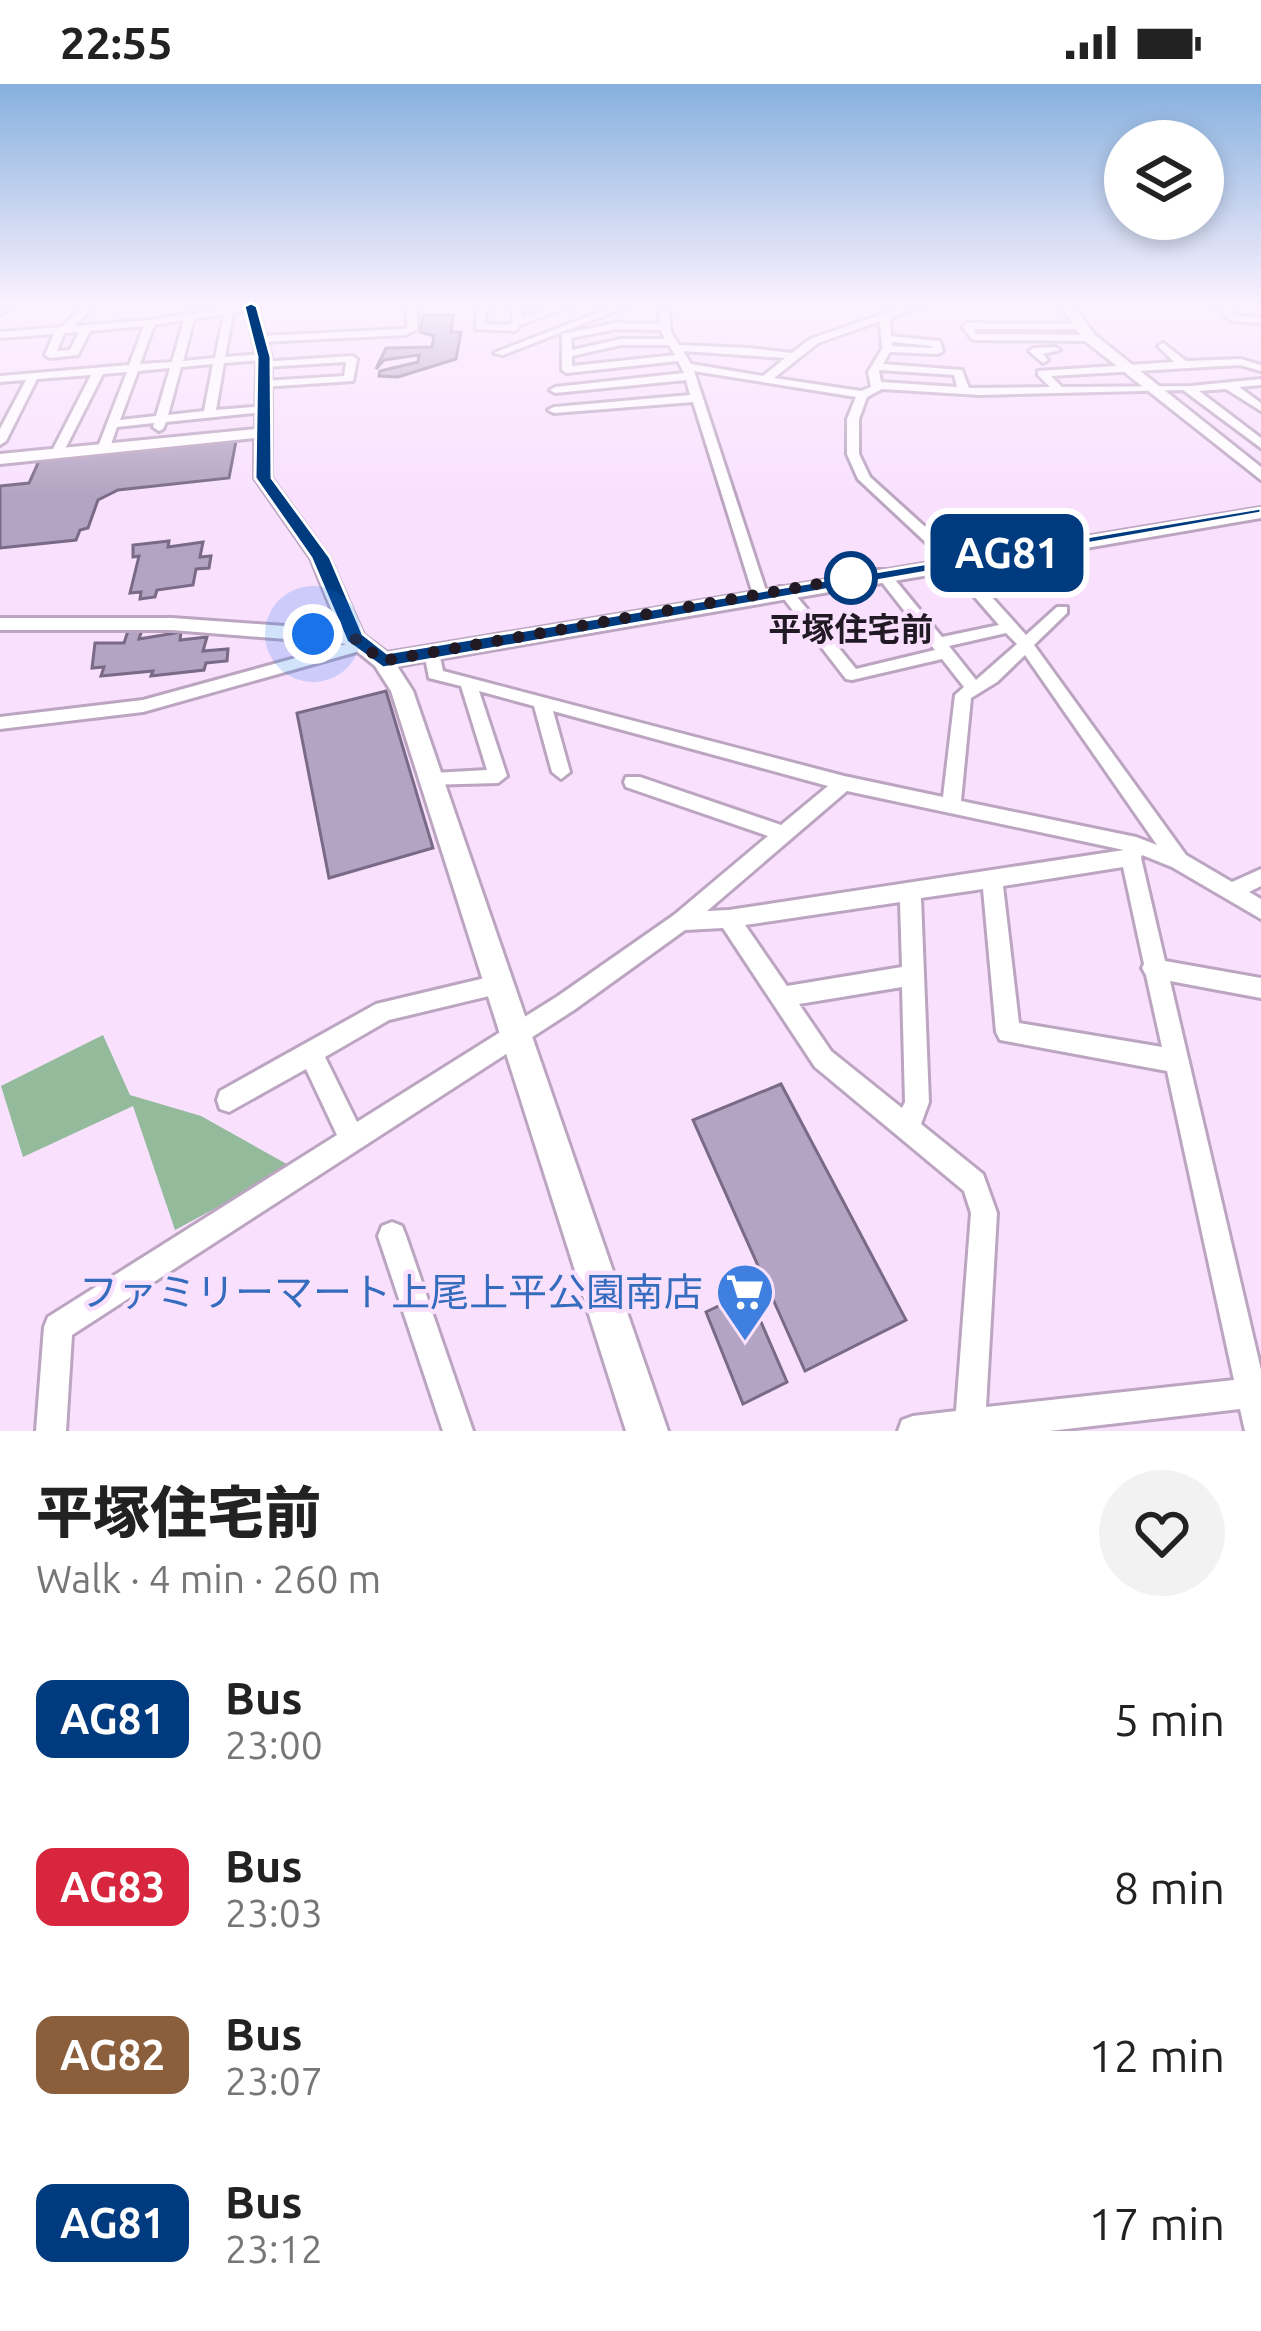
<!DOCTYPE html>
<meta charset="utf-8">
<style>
body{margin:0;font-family:Ubuntu,"Noto Sans JP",sans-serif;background:#f2f2f2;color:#222;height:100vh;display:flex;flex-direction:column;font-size:45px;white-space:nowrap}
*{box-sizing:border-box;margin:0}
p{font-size:39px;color:#767676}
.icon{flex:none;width:66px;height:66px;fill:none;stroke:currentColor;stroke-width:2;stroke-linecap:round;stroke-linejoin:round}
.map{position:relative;height:1347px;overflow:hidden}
.details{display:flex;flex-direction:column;background:#fff;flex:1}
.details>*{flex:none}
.badge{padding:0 24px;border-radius:18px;font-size:42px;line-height:78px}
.tools{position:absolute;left:1104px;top:36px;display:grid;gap:24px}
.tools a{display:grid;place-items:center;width:120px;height:120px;border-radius:50%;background:#fff;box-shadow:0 6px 18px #0003;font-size:60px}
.you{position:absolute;width:60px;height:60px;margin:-30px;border:9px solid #fff;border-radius:50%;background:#1a73e8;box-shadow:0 0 0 18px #1a73e833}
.map>.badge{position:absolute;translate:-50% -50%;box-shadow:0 0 0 6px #fff}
.round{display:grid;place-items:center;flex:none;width:126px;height:126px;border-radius:63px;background:#f2f2f2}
.overview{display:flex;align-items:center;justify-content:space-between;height:204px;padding:0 36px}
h1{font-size:57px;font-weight:800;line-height:90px}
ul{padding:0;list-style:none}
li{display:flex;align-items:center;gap:36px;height:168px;padding:0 36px}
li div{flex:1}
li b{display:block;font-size:45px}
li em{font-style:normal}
li .badge{min-width:132px;font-weight:700;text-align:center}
.status{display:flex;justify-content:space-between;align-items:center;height:84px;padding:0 60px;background:#fff;direction:ltr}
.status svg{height:33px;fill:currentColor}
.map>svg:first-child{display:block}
.forest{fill:#92ba9b}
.building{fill:#b3a4c3;stroke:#796b87;stroke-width:3}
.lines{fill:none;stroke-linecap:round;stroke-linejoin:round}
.minor-casing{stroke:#bba5c0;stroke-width:6}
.tertiary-casing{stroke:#bba5c0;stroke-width:6}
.minor{fill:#fff;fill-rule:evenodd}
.tertiary{fill:#fff;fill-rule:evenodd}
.line{fill:#003b80;stroke:#fff;stroke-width:3}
.walk{stroke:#211923;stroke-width:12;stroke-dasharray:0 21.6}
.stop-dot{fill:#fff;stroke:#003b80;stroke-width:6}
.labels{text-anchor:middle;stroke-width:9;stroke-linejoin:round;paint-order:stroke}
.stop-label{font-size:33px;font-weight:bold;fill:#211923;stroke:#f9e1fe}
.near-shop-label{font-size:39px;fill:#366cbe;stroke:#f9e1fe;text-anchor:end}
</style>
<div class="status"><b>22:55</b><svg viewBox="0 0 49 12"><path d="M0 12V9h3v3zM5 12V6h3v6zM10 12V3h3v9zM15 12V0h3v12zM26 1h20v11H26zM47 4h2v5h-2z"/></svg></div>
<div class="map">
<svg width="1261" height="1347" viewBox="0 0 1261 1347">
<rect width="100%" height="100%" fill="#f9e1fe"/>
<polygon class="forest" points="103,951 130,1011 201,1032 292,1083 175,1146 133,1022 23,1073 1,1002"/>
<g class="building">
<polygon points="423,231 453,231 451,248 461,248 456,275 398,293 379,292 380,287 418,278 419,271 384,276 376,285 386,264 432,263 434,252 420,248"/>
<polygon points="236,357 229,394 118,406 98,416 88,444 80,446 76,456 0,464 0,402 29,399 39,377"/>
<polygon points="169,457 168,463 203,458 200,473 211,472 209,484 196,485 193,501 157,506 155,513 140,515 141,508 130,509 139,472 133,473 133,461"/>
<polygon points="142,546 139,555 181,548 180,556 207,553 203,567 228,565 227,577 206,579 204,586 151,592 153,587 101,592 104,583 92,584 95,559 124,559 128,547"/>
<polygon points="386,607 433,764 329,794 297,629"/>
<polygon points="781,1000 906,1236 805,1287 693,1036"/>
<polygon points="748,1208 787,1298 743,1320 706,1228"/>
</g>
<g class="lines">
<defs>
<g id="minor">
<polygon points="12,222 0,231 1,222"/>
<path d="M83,222H94L74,242L150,236L238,222H255L254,225L233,229L225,273L264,270L269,273L264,276L224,279L216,326L264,322L270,325L264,328L166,338L163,345L159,347L153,343L154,339L117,343L110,363L104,367L98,363L127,288L103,290L64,367L58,371L52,367L91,291L37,295L6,357L0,361V345L26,296L0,298V292L129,281L144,242L90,247L78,271L50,274L45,271L54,250L0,254V248L62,243ZM224,230L215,274L183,277L194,235ZM184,236L172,278L140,280L154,241ZM79,248L70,266L57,267L64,249ZM213,280L204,327L168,331L181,283ZM170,284L156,332L120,336L138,287Z"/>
<polygon points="407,222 417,222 417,245 405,251 262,258 257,255 262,252 403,245 407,244"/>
<polygon points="477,222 487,222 484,240 511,241 514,222 524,222 522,234 555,222 570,222 520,241 515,247 476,245"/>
<polygon points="615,222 629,222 503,271 494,269"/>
<path d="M658,222H668L671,248L679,261L749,264L792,269L810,255L906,222H921L890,234L891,252L940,257L943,267L938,270L890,268L883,280L962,286L969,304L1050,303L1038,291V287L1174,278L1158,262L1163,259L1186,277L1241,275L1261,281V287L1240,281L1051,292L1062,303L1191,302L1261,295V301L1239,303L1261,319V327L1226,305L1199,307L1261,354V364L1183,306L980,311L882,305L867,313L859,335V370L870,393L944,460L1026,551L1057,523H1067V529L1034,561L1186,771L1232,798L1261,785V802L1249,808L1261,815V835L1172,783L1142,771L1141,774L1165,877L1261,894V914L1170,897L1261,1286V1347H1245L1240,1325L1049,1347H898L902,1336L913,1332L956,1327L971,1129L964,1107L815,983L723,844L685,846L574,926L72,1251L66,1347H36L44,1243L48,1233L337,1051L306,985L229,1028L220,1025L217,1016L220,1007L376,920L502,890L510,893L513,900L510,907L389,936L325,973L357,1038L558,912L674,831L768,752L626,703L624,698L626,693H640L781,741L828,702L553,627L570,688L561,695L552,688L534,622L479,607L507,692L498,699L426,701L424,696L426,691L433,689L487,686L461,602L429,594L424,568L426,564H438L443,587L844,692L943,713L955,611L964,603L942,575L852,596L846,595L777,506L779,503H789L856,585L935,566L877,492V486H887L942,553L999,541L934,466L858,395L847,370V335L856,313L694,287L767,510L760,514L753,510L693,318L554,329L548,326L554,323L690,311L686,296L555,309L550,306L555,303L684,289L678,277L567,289L562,286V250L616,239L660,240ZM880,237L882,265L868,288L871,303L861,307L774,294L818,259ZM616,245L661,246L665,255H621L572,266L571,254ZM892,258L932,262V264L892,262ZM621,261H669L675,271L572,282V272ZM683,267L785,274L763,292L691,280ZM879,286L954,291L957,303L881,298ZM1006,549L1017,560L976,596L949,562ZM1025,571L1157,761L1136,753L961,717L971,614L997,598ZM847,707L1124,766L729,826L707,827ZM1123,783L1144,880L1142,884L1146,891L1162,963L1019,939L1003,802ZM983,805L996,948L1000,956L1167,987L1234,1296L986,1323L997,1129L983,1090L921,1040L929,1018L921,814ZM900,818L902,883L787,902L745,841ZM902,903L905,1018L902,1024L831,967L799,920Z"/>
<polygon points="1216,222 1227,222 1237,232 1261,233 1261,239 1231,237"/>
<polygon points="967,239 1080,240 1083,241 1083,245 974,245 976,250 1090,251 1095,254 1090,257 973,256 962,242"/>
<polygon points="1034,264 1055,263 1060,266 1043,270 1048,276 1043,279 1029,267"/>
<polygon points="352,272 357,275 353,297 263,303 258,300 263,297 344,292 346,278 264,283 259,280 260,278"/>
<polygon points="361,556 369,561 367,565 143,628 0,645 0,633 143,616"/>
<polygon points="392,1138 402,1142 406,1152 473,1347 443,1347 378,1152 382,1142"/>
</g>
<g id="tertiary">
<polygon points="245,222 257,222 271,273 271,394 329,474 363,551 387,569 1261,424 1261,434 397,582 413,607 668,1347 626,1347 391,607 375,582 348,560 172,546 0,546 0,534 172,534 340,546 311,474 255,394 255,354 0,380 0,370 256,345 257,273"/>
<polygon points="1060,222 1073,222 1095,251 1261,383 1261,396 1085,257"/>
</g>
</defs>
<use href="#minor" class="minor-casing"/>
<use href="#tertiary" class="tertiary-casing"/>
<use href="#minor" class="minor"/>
<use href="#tertiary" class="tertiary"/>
</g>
<linearGradient id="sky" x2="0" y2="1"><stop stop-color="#86b0de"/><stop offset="0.54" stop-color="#fcf2ff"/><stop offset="1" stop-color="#fcf2ff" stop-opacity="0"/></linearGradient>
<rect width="1261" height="411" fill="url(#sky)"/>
<polygon class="line" points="251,219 257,222 271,273 272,394 330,473 363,550 387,569 1261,424 1261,429 383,584 347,558 311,474 255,394 257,273 244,222"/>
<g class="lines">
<polyline class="walk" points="313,550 354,554 383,577 851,494"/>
</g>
<defs>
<symbol id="supermarket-pin" viewBox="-11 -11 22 30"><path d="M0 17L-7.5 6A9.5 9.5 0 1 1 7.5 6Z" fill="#3f7fe0" stroke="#f9e1fe"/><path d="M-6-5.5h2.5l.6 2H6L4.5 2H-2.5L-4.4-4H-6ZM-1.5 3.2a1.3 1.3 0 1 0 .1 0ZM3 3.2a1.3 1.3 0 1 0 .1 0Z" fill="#fff"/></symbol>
</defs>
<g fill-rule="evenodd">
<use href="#supermarket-pin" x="712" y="1175" width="66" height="90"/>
</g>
<circle class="stop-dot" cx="851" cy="494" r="24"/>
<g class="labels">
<g class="stop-label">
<text x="851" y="557">平塚住宅前</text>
</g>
<g class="near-shop-label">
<text x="703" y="1222">ファミリーマート上尾上平公園南店</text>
</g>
</g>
</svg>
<div class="tools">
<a><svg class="icon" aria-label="layers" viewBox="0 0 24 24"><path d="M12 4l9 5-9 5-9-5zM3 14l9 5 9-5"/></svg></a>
</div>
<div class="you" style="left:313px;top:550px"></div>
<b class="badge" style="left:1007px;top:469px;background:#003b80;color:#fff">AG81</b>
</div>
<section class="details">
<div class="overview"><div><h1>平塚住宅前</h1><p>Walk · 4 min · 260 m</p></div><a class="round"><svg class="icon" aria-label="heart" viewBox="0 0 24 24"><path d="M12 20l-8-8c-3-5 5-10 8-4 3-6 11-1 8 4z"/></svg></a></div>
<ul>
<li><span class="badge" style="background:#003b80;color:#fff">AG81</span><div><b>Bus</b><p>23:00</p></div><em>5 min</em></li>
<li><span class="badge" style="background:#d7263d;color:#fff">AG83</span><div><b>Bus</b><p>23:03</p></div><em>8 min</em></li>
<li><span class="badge" style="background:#8b5e3c;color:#fff">AG82</span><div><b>Bus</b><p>23:07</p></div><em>12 min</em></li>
<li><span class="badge" style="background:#003b80;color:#fff">AG81</span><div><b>Bus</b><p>23:12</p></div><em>17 min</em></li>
</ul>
</section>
